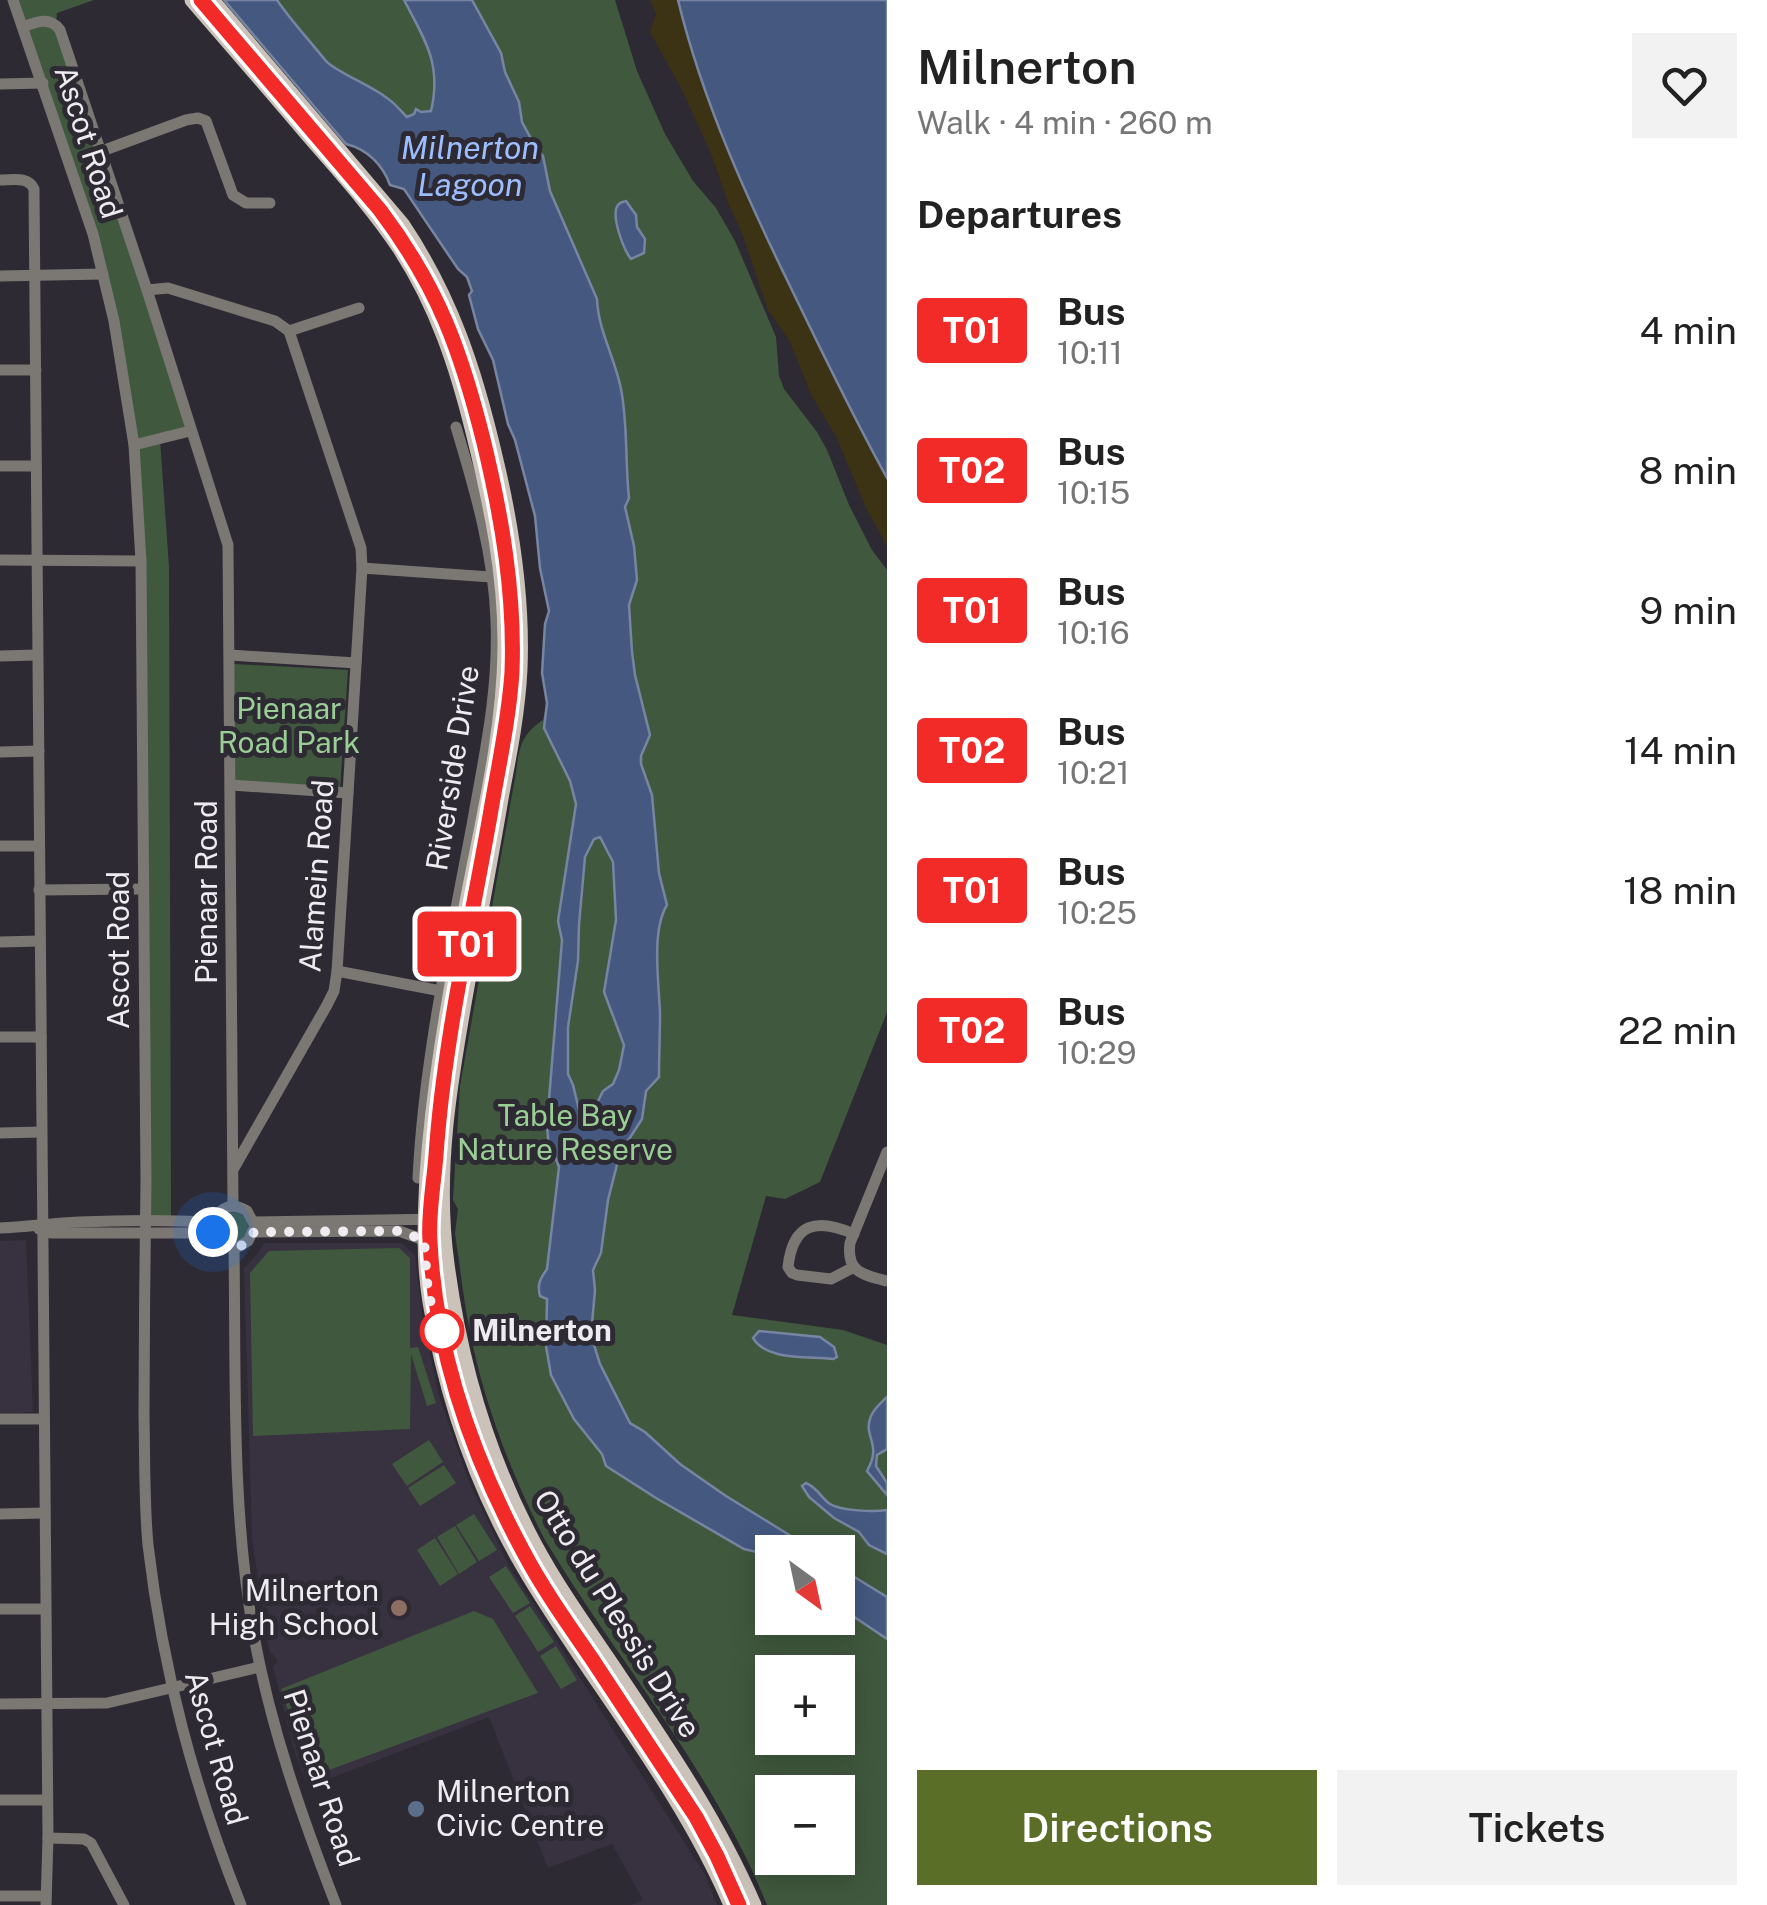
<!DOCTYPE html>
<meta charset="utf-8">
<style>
body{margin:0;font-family:"Public Sans",sans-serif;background:#f2f2f2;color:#222;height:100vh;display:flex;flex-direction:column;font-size:38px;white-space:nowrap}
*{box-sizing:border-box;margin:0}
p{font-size:32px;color:#767676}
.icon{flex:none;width:55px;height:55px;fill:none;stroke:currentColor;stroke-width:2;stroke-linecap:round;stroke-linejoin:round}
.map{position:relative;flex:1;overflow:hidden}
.side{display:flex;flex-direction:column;background:#fff;width:880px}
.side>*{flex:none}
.badge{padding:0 20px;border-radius:8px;font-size:35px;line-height:65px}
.needle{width:65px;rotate:147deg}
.fabs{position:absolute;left:755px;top:1535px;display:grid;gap:20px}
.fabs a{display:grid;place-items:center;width:100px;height:100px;border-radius:0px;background:#fff;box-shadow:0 5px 25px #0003;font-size:50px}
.you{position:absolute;width:50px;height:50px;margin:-25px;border:8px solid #fff;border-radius:50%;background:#1a73e8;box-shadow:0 0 0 15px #1a73e833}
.map>.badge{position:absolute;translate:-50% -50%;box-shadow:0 0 0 5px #fff}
h2{padding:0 30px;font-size:38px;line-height:90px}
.round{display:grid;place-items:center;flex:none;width:105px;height:105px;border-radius:0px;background:#f2f2f2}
.overview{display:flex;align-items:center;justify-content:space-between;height:170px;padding:0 30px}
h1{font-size:48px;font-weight:600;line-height:75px}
.primary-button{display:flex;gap:20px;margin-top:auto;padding:20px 30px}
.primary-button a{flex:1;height:115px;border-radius:0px;background:#5a6e27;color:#fff;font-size:40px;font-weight:600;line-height:115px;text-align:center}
.primary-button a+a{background:#f2f2f2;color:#222}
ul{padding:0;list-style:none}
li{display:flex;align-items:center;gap:30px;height:140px;padding:0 30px}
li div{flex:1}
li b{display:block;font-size:38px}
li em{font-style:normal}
li .badge{min-width:110px;font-weight:700;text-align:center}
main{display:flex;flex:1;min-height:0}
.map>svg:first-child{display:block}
.built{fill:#383140}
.green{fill:#40593e;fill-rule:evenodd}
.sand{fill:#3b3313}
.water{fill:#455980;stroke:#7885a2;stroke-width:2.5;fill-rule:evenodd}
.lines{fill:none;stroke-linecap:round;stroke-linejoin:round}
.minor{stroke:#7b7773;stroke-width:11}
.major{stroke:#cbc3ba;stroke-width:15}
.line-casing{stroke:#fff;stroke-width:22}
.line{stroke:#f22b29;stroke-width:15}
.walk{stroke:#eeebf1;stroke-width:10;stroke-dasharray:0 18}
.stop-dot{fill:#fff;stroke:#f22b29;stroke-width:5}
.education-dot{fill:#8d6e63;stroke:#2e2a33;stroke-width:4}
.service-dot{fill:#5c6f8a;stroke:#2e2a33;stroke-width:4}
.labels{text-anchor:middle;stroke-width:10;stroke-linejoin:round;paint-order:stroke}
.street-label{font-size:30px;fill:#eeebf1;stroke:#2e2a33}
.park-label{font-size:30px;fill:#99cf95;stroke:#2e2a33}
.stop-label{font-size:30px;font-weight:bold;fill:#eeebf1;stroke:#2e2a33;text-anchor:start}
.poi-label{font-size:30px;fill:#eeebf1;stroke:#2e2a33;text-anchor:end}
.water-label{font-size:32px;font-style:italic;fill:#9cbefe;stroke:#2e2a33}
</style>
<main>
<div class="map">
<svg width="887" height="1905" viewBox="0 0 887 1905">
<rect width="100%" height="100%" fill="#2e2a33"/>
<g class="built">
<polygon points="26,1240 33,1412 0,1413 0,1241"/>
<polygon points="264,1243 402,1243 415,1255 422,1316 440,1399 470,1484 508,1564 705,1875 717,1905 631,1905 643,1900 612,1844 548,1868 489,1717 308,1787 294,1750 273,1667 277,1663 276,1658 269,1651 252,1538 244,1268 259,1252"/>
</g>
<g class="green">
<polygon points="13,0 94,0 57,13 56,23 190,431 160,440 169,567 171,1221 145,1221 138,483 103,274"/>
<path d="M224,0H615L637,71L665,134L693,181L716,208L735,241L776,337L779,376L784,389L817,432L827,450L849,505L872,550L887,570V1012L820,1182L785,1199L766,1196L732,1315L843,1330L887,1345V1905H767C714,1772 618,1662 545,1540C511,1474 483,1401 469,1327C463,1296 460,1265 455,1234L458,1209L453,1200L460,1086L515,778C520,750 518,737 543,720L547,703L542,673L545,624L549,611L540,568L535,516L515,440L508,424L493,360L478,329L469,295L472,291L467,277L458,269L404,189L390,185C383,165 367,149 346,144ZM772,1552H838V1618H772ZM772,1672H838V1738H772ZM772,1792H838V1858H772Z"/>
<polygon points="234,664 348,670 340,789 235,783"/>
<circle cx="233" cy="1227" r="15"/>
<polygon points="399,1248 410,1258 410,1348 418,1347 436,1403 427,1406 411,1354 410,1429 253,1436 250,1273 269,1251"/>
<polygon points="429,1440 443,1462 407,1486 392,1464"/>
<polygon points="444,1465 456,1483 420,1506 408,1488"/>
<polygon points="474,1514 497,1550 479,1561 456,1525"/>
<polygon points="455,1526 477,1562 459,1574 437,1537"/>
<polygon points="435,1538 458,1574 440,1586 417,1550"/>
<polygon points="506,1566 530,1603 513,1613 489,1577"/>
<polygon points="530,1606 554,1642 538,1652 515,1616"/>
<polygon points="474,1611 493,1619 538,1693 310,1777 281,1689"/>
<polygon points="556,1646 577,1680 561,1689 540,1656"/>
</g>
<polygon class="sand" points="650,0 710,0 887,427 887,546 866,508 837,438 812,396 789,340 768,310 742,233 729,205 710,151 681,88 650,32 656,14"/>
<g class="water">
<path d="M224,0H277C292,22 310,41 326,61C333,70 373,87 384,96C393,101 400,110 407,117L414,114L416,109L421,112L431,111C442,64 425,40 404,0H472L501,53L505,72L519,102L522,122L535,146L543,156L550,191L597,299C598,330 615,358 621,389C628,425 625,461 629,498L625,507L634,546L637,580L629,605L632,652L635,675L650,735L641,756V764L652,795L659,873L667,905C651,931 659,982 660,1014C660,1035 659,1056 659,1077L646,1091L642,1119L620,1153L608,1200L601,1253L593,1270L595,1290L591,1335L600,1364L630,1423L645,1432L680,1464L726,1496L817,1552H772V1565L766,1561L761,1553L744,1549L656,1498L606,1466L602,1454L574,1419L551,1375L546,1346L547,1299L540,1296C537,1284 540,1279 547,1269L559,1167L548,1139L547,1124L562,940L558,921L576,804L570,781L544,728L547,703L542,673L545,624L549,611L540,568L535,516L515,440L508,424L493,360L478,329L469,295L472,291L467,277L458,269L404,189L390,185C383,165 367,149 346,144ZM600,837L613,862L616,920L604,992L624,1045L619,1070L613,1084L603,1091L594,1109L584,1121L581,1118L573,1085L568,1074V1027L578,961L579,925L585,857L594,839Z"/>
<path d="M678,0H887V478C852,415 821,350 790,286C745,194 702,99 678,0Z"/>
<path d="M626,201L636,215L637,227L645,239L644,253L631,259C624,250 609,213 619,204C621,202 624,202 626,201Z"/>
<path d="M759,1331L820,1337L834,1347L837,1357L833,1359C808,1356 767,1361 753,1338Z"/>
<path d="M887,1397V1449L877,1455L876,1466L887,1483V1495L867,1471C883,1443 862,1437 871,1416C875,1407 881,1403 887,1397Z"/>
<path d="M806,1483C818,1488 821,1498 830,1504C841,1511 874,1512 887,1510V1554L869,1545L859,1532L834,1518L809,1497L802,1486Z"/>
<polygon points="838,1567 887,1597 887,1639 838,1606"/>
</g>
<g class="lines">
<g class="minor">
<path d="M13,0L93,234L114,321L134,445L141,561L146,1180C145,1259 144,1337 144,1416C145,1459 144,1502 148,1545C163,1672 194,1787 241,1905"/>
<path d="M23,27C36,22 50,16 60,30L147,290L228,545L233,1206"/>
<polyline points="0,84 43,83"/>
<polyline points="102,151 186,120 198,118 206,121 233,195 246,203 270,203"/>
<path d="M0,180C13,180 28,176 34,189L48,1838L46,1905"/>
<polyline points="0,276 103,274"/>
<polyline points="147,290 168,288 181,292 275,321 289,331 359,308"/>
<polyline points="0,370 36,370"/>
<polyline points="134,445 190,431"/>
<polyline points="0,466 36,466"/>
<polyline points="0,560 141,561"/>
<polyline points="362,568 491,577"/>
<polyline points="230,655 356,663"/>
<polyline points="0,656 37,655"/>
<polyline points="0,752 39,751"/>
<polyline points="231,785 348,793"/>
<polyline points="0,846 39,846"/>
<polyline points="39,890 143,889"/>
<polyline points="0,942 40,941"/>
<polyline points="337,971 441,991"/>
<polyline points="0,1037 41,1037"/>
<polyline points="0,1133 41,1132"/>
<path d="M887,1152L850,1243C846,1272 863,1275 887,1281"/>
<polyline points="234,1168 327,1005 334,991 337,971 362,568 361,548 289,331"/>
<path d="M418,1178C424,1059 450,942 472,825C484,757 499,690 496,621C494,555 475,490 456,427"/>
<path d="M213,1222C220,1206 233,1202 247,1211L255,1226L248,1241L236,1248L222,1244L213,1233"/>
<polyline points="254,1222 443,1219"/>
<path d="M0,1228C27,1227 52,1223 79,1222C123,1220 169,1220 213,1222"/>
<polyline points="39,1229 51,1233 213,1233"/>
<polyline points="254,1232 399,1231 424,1240 444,1239"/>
<path d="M854,1234C817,1218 793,1222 788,1267L792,1273L797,1275L831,1279L854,1267"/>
<path d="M234,1248C236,1377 231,1507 254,1636C271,1729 302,1817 336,1905"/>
<polyline points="0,1419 44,1419"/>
<polyline points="0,1514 44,1513"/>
<polyline points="0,1609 45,1609"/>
<polyline points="0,1704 107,1703 260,1667"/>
<polyline points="0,1800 46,1800"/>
<polyline points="48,1838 84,1839 91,1843 124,1905"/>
<polyline points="0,1896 46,1896"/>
</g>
<g class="major">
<path d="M192,0C231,45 270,90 308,135C340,172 373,208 400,249C437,306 457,367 473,432C491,504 506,575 505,649C504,739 480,830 464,918C448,1004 433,1089 427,1176C425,1218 423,1260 430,1302C446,1398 478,1492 529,1576C595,1686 680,1786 731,1905"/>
<path d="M212,0L402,224C451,297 475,370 495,456C512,526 523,596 520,669C518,711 510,752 502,793C492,852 481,911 470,970C453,1066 433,1165 447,1264C460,1362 488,1458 535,1545C556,1584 582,1621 608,1659C661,1738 716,1817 754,1905"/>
</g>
</g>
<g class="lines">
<defs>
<path id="line" d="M201,0L380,210C438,287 461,350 484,443C502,518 515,594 512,672C509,720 498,768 490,816C470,929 444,1041 436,1155C434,1183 428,1212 430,1241C435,1349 472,1456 523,1551C543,1589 568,1624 592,1659C627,1712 661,1764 696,1817L717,1856L739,1905"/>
</defs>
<use href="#line" class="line-casing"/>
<use href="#line" class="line"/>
<polyline class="walk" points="213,1232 218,1241 230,1248 244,1245 254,1232 261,1232 399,1231 424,1240 427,1282 436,1332 442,1331"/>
</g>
<circle class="stop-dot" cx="442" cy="1331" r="20"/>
<circle class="education-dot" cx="399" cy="1608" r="10"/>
<circle class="service-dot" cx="416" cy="1809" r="10"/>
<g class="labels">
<g class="street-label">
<text transform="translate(88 142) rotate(72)" y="10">Ascot Road</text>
<text transform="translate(453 768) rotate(-81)" y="10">Riverside Drive</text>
<text transform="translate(317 876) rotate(-86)" y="10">Alamein Road</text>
<text transform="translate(207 892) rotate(-90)" y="10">Pienaar Road</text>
<text transform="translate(119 950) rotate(-90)" y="10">Ascot Road</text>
<text transform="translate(617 1614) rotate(58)" y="10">Otto du Plessis Drive</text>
<text transform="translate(216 1748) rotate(74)" y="10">Ascot Road</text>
<text transform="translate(321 1778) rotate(72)" y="10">Pienaar Road</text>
</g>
<g class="park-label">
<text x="289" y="719">Pienaar<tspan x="289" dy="34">Road Park</tspan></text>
<text x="565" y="1126">Table Bay<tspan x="565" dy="34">Nature Reserve</tspan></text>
</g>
<g class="stop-label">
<text x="472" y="1341">Milnerton</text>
</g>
<g class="poi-label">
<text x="379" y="1601">Milnerton<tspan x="379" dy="34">High School</tspan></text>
<text x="436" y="1802" text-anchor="start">Milnerton<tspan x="436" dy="34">Civic Centre</tspan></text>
</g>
<g class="water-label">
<text x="470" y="159">Milnerton<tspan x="470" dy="37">Lagoon</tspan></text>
</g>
</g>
</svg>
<div class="fabs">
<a><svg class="needle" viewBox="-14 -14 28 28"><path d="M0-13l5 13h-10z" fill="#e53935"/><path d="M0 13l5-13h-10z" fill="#767676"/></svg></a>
<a>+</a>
<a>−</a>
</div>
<div class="you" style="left:213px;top:1232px"></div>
<b class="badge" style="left:467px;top:944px;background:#f22b29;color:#fff">T01</b>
</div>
<section class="side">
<div class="overview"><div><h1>Milnerton</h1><p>Walk · 4 min · 260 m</p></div><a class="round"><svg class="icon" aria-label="heart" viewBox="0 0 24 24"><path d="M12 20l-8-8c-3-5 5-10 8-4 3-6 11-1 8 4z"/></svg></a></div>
<h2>Departures</h2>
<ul>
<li><span class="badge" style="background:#f22b29;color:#fff">T01</span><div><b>Bus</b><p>10:11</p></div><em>4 min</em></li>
<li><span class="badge" style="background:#f22b29;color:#fff">T02</span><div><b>Bus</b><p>10:15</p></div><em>8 min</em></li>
<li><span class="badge" style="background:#f22b29;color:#fff">T01</span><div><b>Bus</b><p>10:16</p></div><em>9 min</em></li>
<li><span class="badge" style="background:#f22b29;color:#fff">T02</span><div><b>Bus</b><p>10:21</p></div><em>14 min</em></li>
<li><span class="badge" style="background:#f22b29;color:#fff">T01</span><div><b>Bus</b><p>10:25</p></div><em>18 min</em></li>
<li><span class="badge" style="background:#f22b29;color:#fff">T02</span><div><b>Bus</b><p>10:29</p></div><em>22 min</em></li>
</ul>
<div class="primary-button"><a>Directions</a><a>Tickets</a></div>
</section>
</main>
